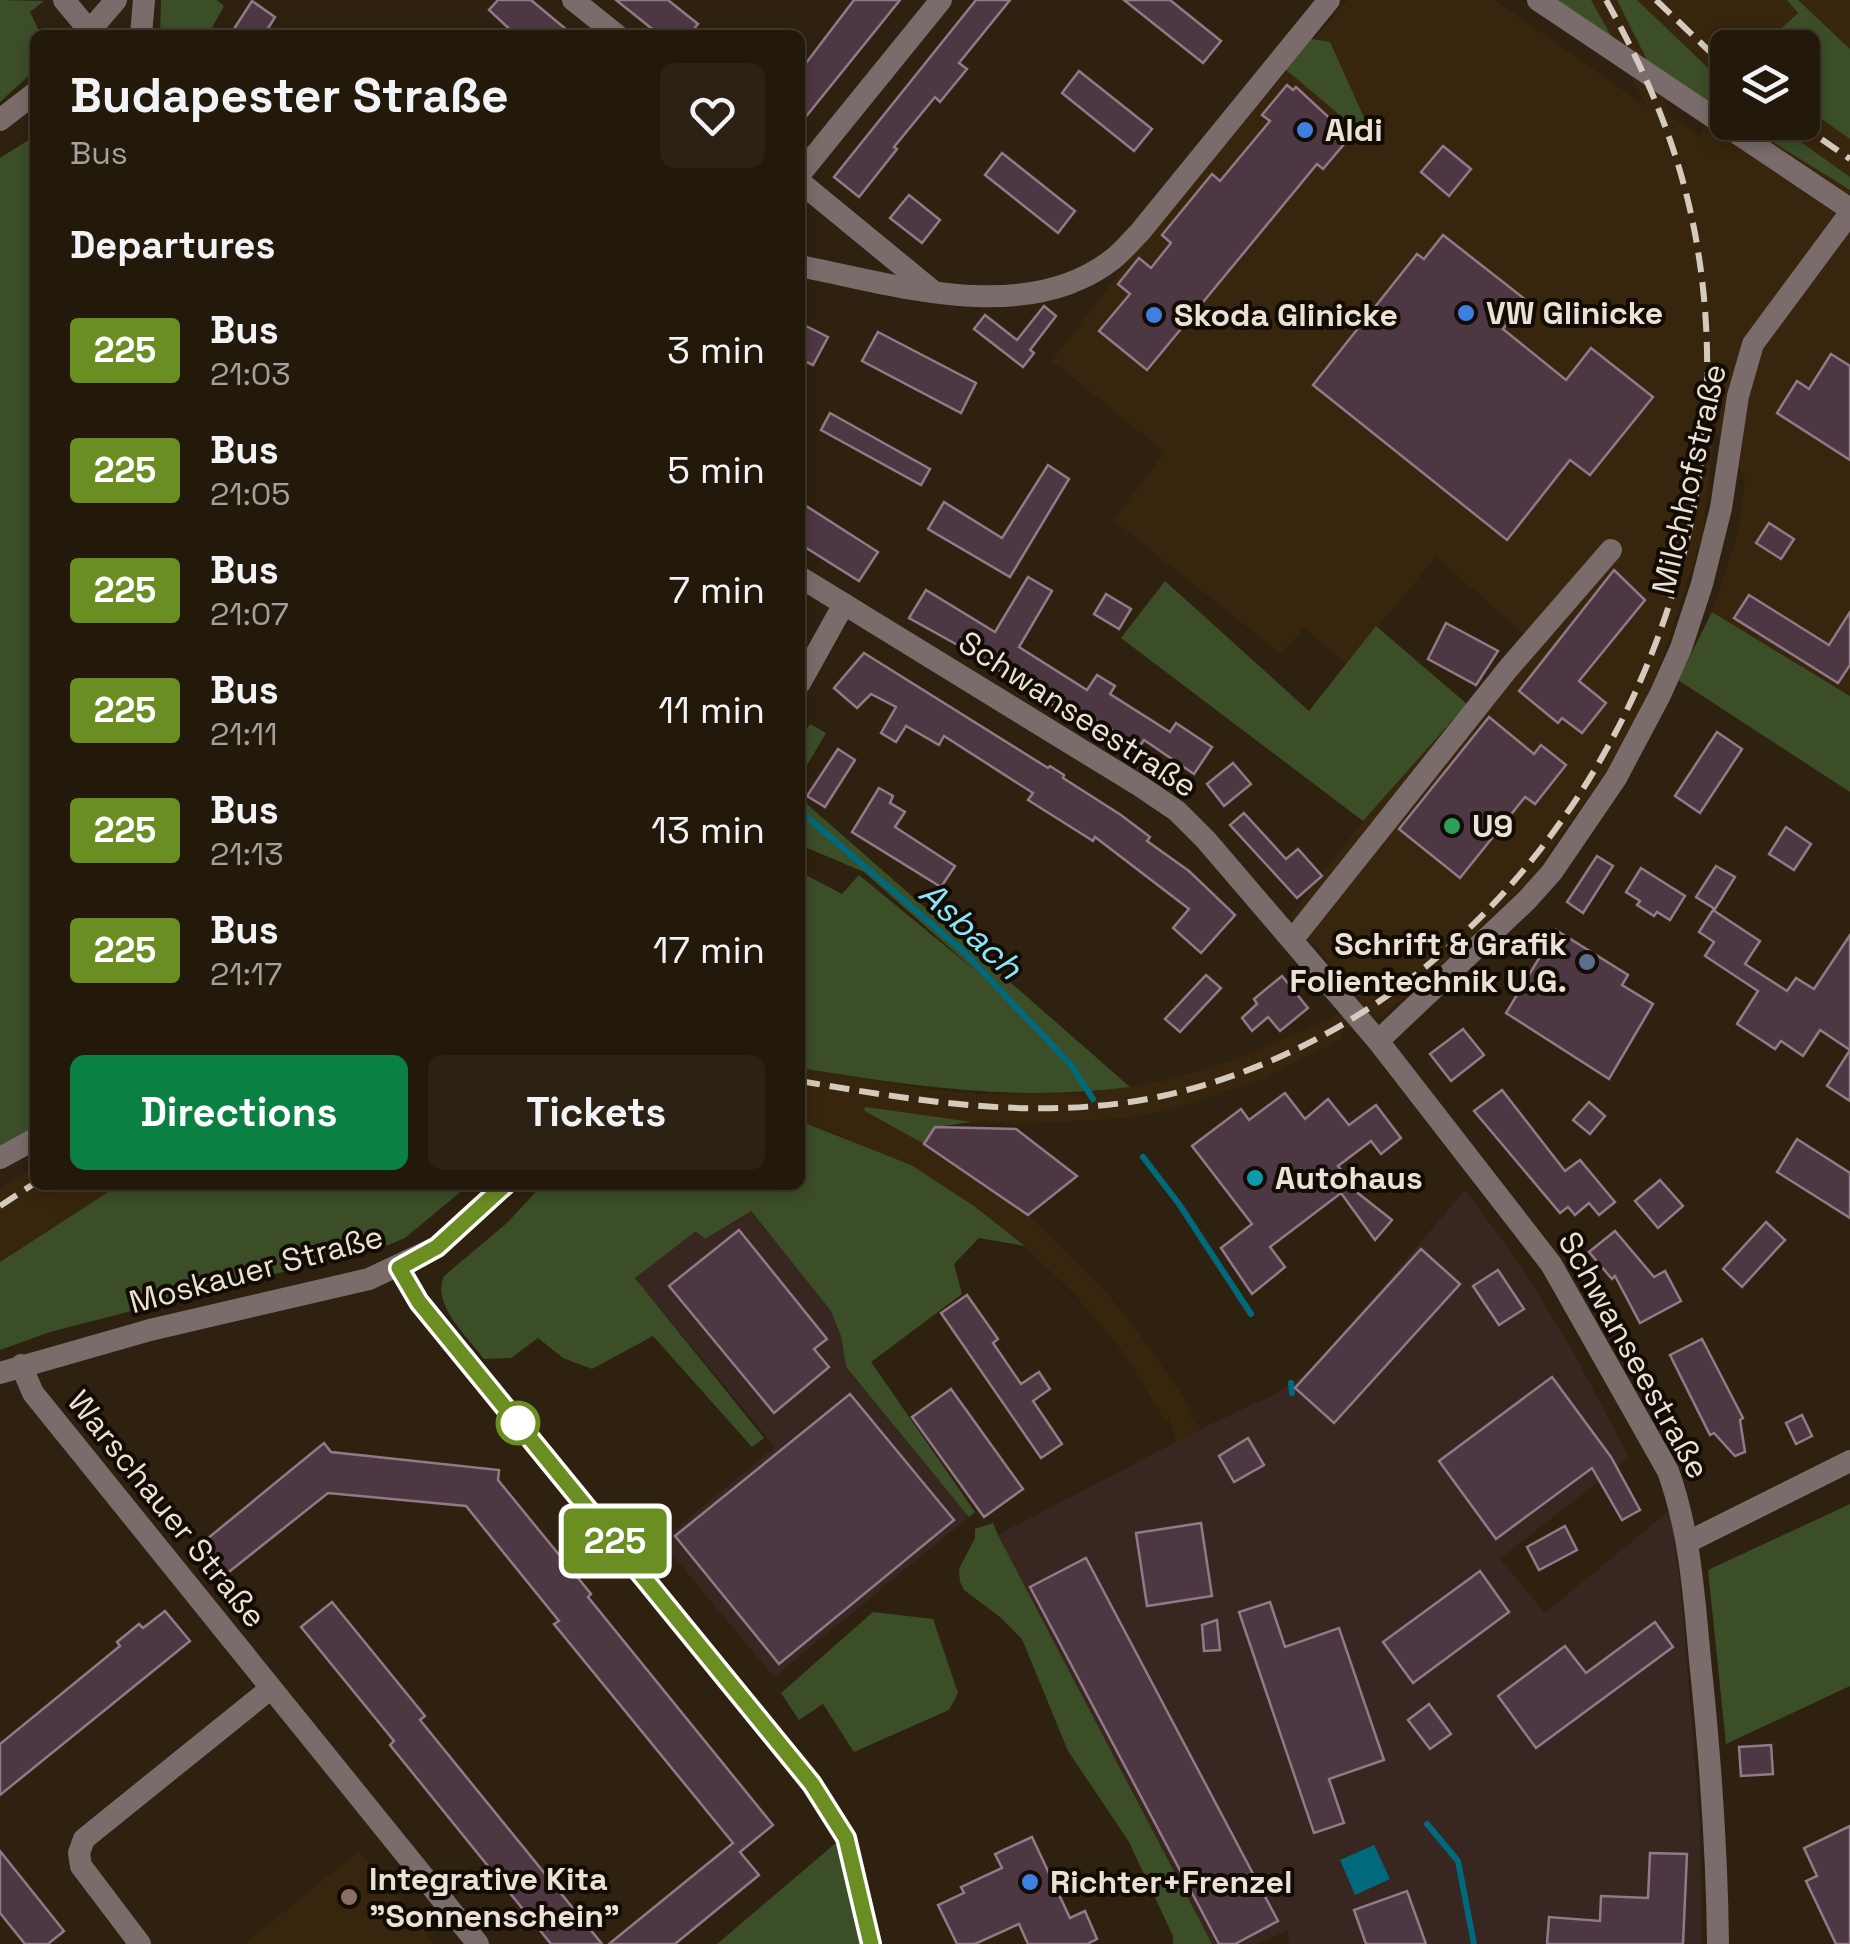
<!DOCTYPE html>
<meta charset="utf-8">
<style>
body{margin:0;font-family:"Space Grotesk",sans-serif;background:#2b2214;color:#f1f3f6;height:100vh;display:flex;flex-direction:column;font-size:38px;white-space:nowrap}
*{box-sizing:border-box;margin:0}
p{font-size:32px;color:#a3a09d}
.icon{flex:none;width:55px;height:55px;fill:none;stroke:currentColor;stroke-width:2;stroke-linecap:round;stroke-linejoin:round}
.map{position:relative;flex:1;overflow:hidden}
.sheet{position:absolute;left:30px;top:30px;width:775px;height:1160px;display:flex;flex-direction:column;background:#23190b;border-radius:15px;box-shadow:0 5px 15px #0003,0 0 0 2px #40382c}
.sheet>*{flex:none}
.badge{padding:0 20px;border-radius:8px;font-size:35px;line-height:65px}
.buttons{position:absolute;left:1710px;top:30px;display:grid;gap:20px}
.buttons a{display:grid;place-items:center;width:110px;height:110px;border-radius:15px;background:#23190b;box-shadow:0 5px 15px #0003,0 0 0 2px #40382c;font-size:50px}
.map>.badge{position:absolute;translate:-50% -50%;box-shadow:0 0 0 5px #fff}
h2{padding:0 40px;font-size:38px;line-height:90px}
.round{display:grid;place-items:center;flex:none;width:105px;height:105px;border-radius:15px;background:#2b2214}
.overview{display:flex;align-items:center;justify-content:space-between;height:170px;padding:0 40px}
h1{font-size:48px;font-weight:700;line-height:75px}
.primary-button{display:flex;gap:20px;margin-top:auto;padding:20px 40px}
.primary-button a{flex:1;height:115px;border-radius:15px;background:#0b8043;color:#fff;font-size:40px;font-weight:700;line-height:115px;text-align:center}
.primary-button a+a{background:#2b2214;color:#f1f3f6}
ul{padding:0;list-style:none}
li{display:flex;align-items:center;gap:30px;height:120px;padding:0 40px}
li div{flex:1}
li b{display:block;font-size:38px}
li em{font-style:normal}
li .badge{min-width:110px;font-weight:700;text-align:center}
.map>svg:first-child{display:block}
.built{fill:#38250d;fill-rule:evenodd}
.industrial{fill:#382620}
.green{fill:#3b4e28}
.water{fill:#00697c}
.lines{fill:none;stroke-linecap:round;stroke-linejoin:round}
.stream{stroke:#00697c;stroke-width:6}
.building{fill:#4d3743;stroke:#927987;stroke-width:2.5}
.minor{stroke:#796c6b;stroke-width:22}
.rail{stroke:#d4cabe;stroke-width:6;stroke-dasharray:20 10;stroke-linecap:butt}
.line-casing{stroke:#fff;stroke-width:22}
.line{stroke:#6b8e23;stroke-width:15}
.shop-dot{fill:#3f7fe0;stroke:#120c05;stroke-width:4}
.leisure-dot{fill:#2e9e5b;stroke:#120c05;stroke-width:4}
.service-dot{fill:#5c6f8a;stroke:#120c05;stroke-width:4}
.culture-dot{fill:#0f9aa8;stroke:#120c05;stroke-width:4}
.stop-dot{fill:#fff;stroke:#6b8e23;stroke-width:5}
.education-dot{fill:#8d6e63;stroke:#120c05;stroke-width:4}
.labels{text-anchor:middle;stroke-width:8;stroke-linejoin:round;paint-order:stroke}
.poi-label{font-size:32px;font-weight:bold;fill:#ebe1d6;stroke:#120c05;text-anchor:start}
.street-label{font-size:32px;fill:#ebe1d6;stroke:#120c05}
.water-label{font-size:35px;font-style:italic;fill:#8ae5fc;stroke:#120c05}
</style>
<div class="map">
<svg width="1850" height="1944" viewBox="0 0 1850 1944">
<rect width="100%" height="100%" fill="#2f210f"/>
<g class="built">
<path d="M1347,0H1495L1647,107L1591,0H1787L1798,12L1760,47L1728,48V122H1802L1803,106L1850,139V696L1712,612L1739,529L1745,477L1715,431L1703,533L1660,666L1631,730L1596,787L1526,883L1426,980L1377,1020L1372,1014L1340,1033L1342,1039L1265,1078L1178,1108L1129,1118L1026,1124L972,1122L869,1108L1028,1215L1110,1297L1149,1347L1190,1407L1187,1410L1196,1425L1199,1424L1233,1483L1184,1463L1169,1419L1165,1421L1124,1353L1078,1298L1025,1246L840,1135L800,1121V1068L928,1089L980,1094L1085,1093L1163,1081L1234,1060L1329,1019L1361,1000L1290,916L1363,821L1467,704L1523,633L1436,557L1347,664L1304,628L1281,654L1113,520L1165,452L1052,361L1142,243ZM1649,64L1713,105L1700,136L1671,117Z"/>
<polygon points="1798,0 1850,0 1850,49 1810,14"/>
<polygon points="35,1168 35,1185 119,1185 0,1262 0,1188"/>
<polygon points="359,1851 435,1944 244,1944"/>
</g>
<g class="industrial">
<polygon points="1465,1190 1519,1263 1571,1348 1629,1457 1500,1559 1545,1613 1670,1510 1682,1602 1700,1823 1702,1944 1289,1944 1288,1930 1257,1944 1212,1944 998,1535 1211,1424 1271,1396 1312,1370"/>
<polygon points="750,1211 832,1311 841,1336 846,1368 969,1517 774,1677 661,1541 775,1447 635,1278 696,1230 705,1239"/>
</g>
<g class="green">
<polygon points="0,0 44,1 30,12 41,35 35,35 35,70 0,102"/>
<polygon points="161,0 217,0 224,6 208,35 160,35"/>
<polygon points="1557,0 1591,0 1613,39"/>
<polygon points="1617,0 1637,0 1727,86 1727,113 1648,62"/>
<polygon points="1787,0 1798,0 1850,49 1850,139 1803,106 1802,48 1760,47 1798,13"/>
<polygon points="1311,39 1330,42 1367,124 1360,132 1285,69"/>
<polygon points="1742,123 1774,123 1850,177 1850,190"/>
<polygon points="35,136 35,1128 0,1147 0,158"/>
<polygon points="1165,581 1309,711 1376,626 1467,704 1363,821 1121,638"/>
<polygon points="1712,612 1850,696 1850,792 1678,680"/>
<polygon points="810,724 826,733 800,777 800,741"/>
<path d="M800,798L1130,1087C1015,1102 913,1086 800,1068V872L842,894L859,875L977,972L864,872L800,845Z"/>
<polygon points="866,1107 972,1122 935,1127 924,1144 863,1110"/>
<path d="M800,1121L911,1165L974,1206L1025,1246L979,1238L954,1264L962,1294L871,1362L975,1512L969,1517L846,1367L841,1336L831,1311L751,1211L705,1239L696,1231L635,1278L764,1438L752,1447L653,1336L592,1369L563,1358L538,1338L511,1358L484,1359C468,1337 431,1305 444,1276L507,1223L542,1185H800Z"/>
<polygon points="119,1185 469,1185 405,1238 388,1245 50,1332 0,1350 0,1262"/>
<polygon points="1850,1504 1850,1686 1726,1744 1708,1570"/>
<polygon points="993,1523 998,1535 1212,1944 1173,1944 1173,1936 1129,1842 1068,1751 1022,1639 1000,1617 964,1590 960,1582 959,1569 975,1538 975,1529"/>
<polygon points="873,1612 933,1619 958,1693 949,1710 854,1752 823,1704 799,1720 781,1693"/>
<polygon points="837,1842 864,1944 717,1944"/>
</g>
<polygon class="water" points="1374,1845 1390,1879 1355,1895 1340,1860"/>
<g class="lines">
<g class="stream">
<polyline points="800,811 964,952 1071,1065 1093,1099"/>
<polyline points="1143,1157 1179,1204 1251,1314"/>
<polyline points="1291,1383 1292,1393"/>
<polyline points="1427,1824 1458,1861 1474,1944"/>
</g>
</g>
<g class="building">
<polygon points="498,0 531,0 573,35 516,35 489,10"/>
<polygon points="616,0 668,0 698,24 689,35 645,35 651,28"/>
<polygon points="854,0 900,0 800,124 800,71"/>
<polygon points="976,0 1010,0 959,63 967,69 940,102 935,97 894,147 897,149 859,197 834,177"/>
<polygon points="1124,0 1170,0 1221,41 1203,63"/>
<polygon points="252,1 275,17 264,35 230,35"/>
<polygon points="1079,71 1152,129 1134,151 1062,93"/>
<polygon points="1287,85 1293,90 1296,87 1350,137 1323,169 1317,164 1147,370 1099,331 1130,294 1118,284 1139,258 1151,268 1171,243 1162,235 1212,174 1220,181 1270,121 1262,115"/>
<polygon points="1443,146 1471,169 1449,196 1421,172"/>
<polygon points="1002,153 1075,211 1058,233 985,175"/>
<polygon points="909,195 940,220 922,243 890,218"/>
<polygon points="1443,235 1526,300 1503,329 1566,380 1591,348 1653,397 1590,475 1570,460 1507,540 1313,385 1417,254 1424,259"/>
<polygon points="1044,306 1056,316 1030,350 1034,353 1023,367 974,329 985,315 1017,340"/>
<polygon points="800,323 828,337 813,365 800,359"/>
<polygon points="878,332 976,383 961,413 862,361"/>
<polygon points="1831,354 1850,366 1850,460 1777,413 1797,381 1809,389"/>
<polygon points="830,413 930,469 921,485 821,430"/>
<polygon points="1048,465 1069,479 1010,577 928,529 944,502 1002,538"/>
<polygon points="800,502 878,552 859,581 800,544"/>
<polygon points="1769,523 1794,539 1781,559 1756,543"/>
<polygon points="1614,570 1645,600 1579,681 1606,703 1582,733 1562,718 1558,723 1519,691"/>
<polygon points="1028,577 1052,591 1019,647 1087,690 1097,675 1115,686 1110,694 1170,732 1176,723 1212,747 1194,774 1144,740 1139,747 1094,719 1088,728 972,653 909,618 926,590 995,632"/>
<polygon points="1106,594 1131,609 1119,629 1094,614"/>
<polygon points="1749,595 1829,645 1850,612 1850,665 1838,683 1734,618"/>
<polygon points="1446,623 1498,651 1476,685 1428,659"/>
<polygon points="864,653 1048,768 1050,766 1064,775 1063,778 1121,815 1150,837 1147,841 1189,871 1235,915 1201,953 1173,928 1189,909 1095,837 1093,841 1028,800 1033,793 944,736 939,745 906,726 896,742 881,733 896,707 871,694 857,708 834,688"/>
<polygon points="1489,717 1534,754 1541,745 1566,765 1535,804 1525,797 1460,878 1399,829"/>
<polygon points="1717,732 1742,749 1700,813 1675,796"/>
<polygon points="838,749 855,760 825,807 807,796"/>
<polygon points="1233,763 1251,784 1224,806 1207,784"/>
<polygon points="879,788 893,796 890,803 905,812 895,827 955,866 941,887 852,832"/>
<polygon points="1244,813 1286,859 1298,849 1322,876 1297,898 1230,825"/>
<polygon points="1786,827 1811,844 1794,870 1769,854"/>
<polygon points="1597,856 1613,866 1583,913 1567,902"/>
<polygon points="1716,866 1735,877 1715,909 1696,897"/>
<polygon points="1641,868 1685,896 1670,920 1657,912 1654,916 1637,905 1640,901 1626,892"/>
<polygon points="1713,910 1760,941 1745,964 1787,991 1796,978 1814,989 1850,935 1850,1050 1820,1030 1803,1056 1781,1041 1775,1049 1737,1024 1758,991 1705,956 1714,942 1699,932"/>
<polygon points="1556,930 1628,975 1622,985 1653,1004 1609,1079 1506,1013"/>
<polygon points="1206,975 1221,988 1180,1032 1165,1019"/>
<polygon points="1282,976 1308,1008 1280,1031 1268,1017 1252,1031 1242,1018 1257,1004 1254,999"/>
<polygon points="1463,1029 1484,1055 1451,1081 1430,1054"/>
<polygon points="1850,1050 1850,1101 1827,1086"/>
<polygon points="1502,1090 1565,1171 1580,1160 1615,1202 1599,1215 1589,1203 1575,1215 1568,1207 1560,1213 1474,1111"/>
<polygon points="1285,1093 1305,1119 1328,1099 1349,1125 1376,1105 1401,1138 1381,1154 1371,1141 1338,1166 1352,1184 1349,1186 1392,1220 1375,1240 1341,1193 1270,1247 1285,1267 1252,1294 1221,1248 1252,1224 1192,1146 1241,1109 1249,1120"/>
<polygon points="1589,1102 1605,1116 1590,1134 1573,1120"/>
<polygon points="935,1127 1016,1129 1077,1176 1028,1215 924,1144"/>
<polygon points="1797,1139 1850,1173 1850,1218 1777,1172"/>
<polygon points="1660,1180 1683,1206 1658,1228 1635,1201"/>
<polygon points="1766,1222 1785,1240 1742,1287 1723,1269"/>
<polygon points="739,1230 827,1339 814,1349 829,1367 774,1413 669,1286"/>
<polygon points="1615,1231 1654,1277 1665,1271 1681,1301 1640,1323 1615,1276 1612,1279 1589,1252"/>
<polygon points="1421,1249 1460,1284 1334,1423 1295,1388"/>
<polygon points="1498,1270 1524,1309 1499,1325 1473,1286"/>
<polygon points="967,1295 998,1339 993,1343 1021,1384 1039,1372 1050,1389 1033,1401 1062,1444 1041,1458 941,1313"/>
<polygon points="1702,1339 1743,1418 1740,1420 1745,1452 1735,1456 1714,1433 1710,1435 1670,1355"/>
<polygon points="1552,1377 1611,1457 1640,1510 1622,1520 1592,1468 1496,1539 1439,1461"/>
<polygon points="951,1389 1023,1489 984,1517 912,1417"/>
<polygon points="850,1394 954,1520 779,1664 675,1536"/>
<polygon points="1802,1415 1812,1436 1796,1444 1786,1423"/>
<polygon points="1248,1438 1264,1465 1234,1482 1219,1456"/>
<polygon points="324,1443 331,1452 499,1470 498,1480 591,1594 588,1597 773,1825 740,1852 759,1875 675,1944 609,1944 733,1843 554,1624 559,1621 466,1506 328,1493 220,1579 196,1548"/>
<polygon points="1201,1523 1212,1596 1147,1606 1136,1533"/>
<polygon points="1565,1526 1577,1550 1539,1570 1527,1547"/>
<polygon points="1086,1558 1278,1921 1235,1944 1219,1944 1030,1587"/>
<polygon points="1480,1571 1509,1612 1413,1683 1383,1642"/>
<polygon points="332,1602 425,1716 420,1720 602,1944 551,1944 390,1745 394,1741 301,1627"/>
<polygon points="1270,1602 1285,1647 1339,1628 1384,1760 1329,1779 1344,1823 1314,1833 1239,1612"/>
<polygon points="165,1611 190,1641 0,1795 0,1744 120,1646 117,1642 139,1624 143,1628"/>
<polygon points="1217,1620 1220,1650 1204,1651 1202,1625"/>
<polygon points="1655,1622 1673,1647 1536,1748 1498,1696 1565,1646 1586,1673"/>
<polygon points="1429,1704 1451,1734 1430,1749 1408,1720"/>
<polygon points="1771,1745 1773,1774 1741,1776 1739,1747"/>
<polygon points="1850,1826 1850,1944 1836,1944 1806,1881 1817,1876 1804,1848"/>
<polygon points="1032,1837 1070,1918 1085,1911 1097,1939 1087,1944 1028,1944 1019,1924 975,1944 957,1944 938,1905 964,1893 961,1887 1002,1868 995,1854"/>
<polygon points="0,1851 64,1931 48,1944 25,1944 0,1913"/>
<polygon points="1650,1853 1687,1854 1683,1944 1547,1944 1549,1917 1600,1921 1601,1896 1648,1898"/>
<polygon points="1407,1891 1426,1944 1366,1944 1354,1910"/>
</g>
<g class="lines">
<g class="minor">
<polyline points="64,0 93,35"/>
<polyline points="573,0 617,35"/>
<polyline points="1538,0 1850,209"/>
<polyline points="86,35 116,0"/>
<polyline points="141,35 144,0"/>
<polyline points="0,120 35,93"/>
<polyline points="800,174 941,0"/>
<polyline points="800,182 934,292"/>
<path d="M800,266C896,285 1026,327 1113,259C1123,251 1131,241 1140,232L1329,0"/>
<path d="M800,577L1140,786L1177,811L1206,840L1378,1041L1551,1264L1668,1471C1690,1532 1694,1595 1700,1660C1710,1755 1717,1849 1718,1944"/>
<polyline points="800,683 844,604"/>
<polyline points="1293,939 1507,670 1611,550"/>
<polyline points="1378,1041 1527,900 1552,872 1616,778 1660,695 1681,648 1702,584 1721,508 1738,396 1753,344 1850,213"/>
<polyline points="0,1158 35,1139"/>
<polyline points="399,1267 419,1302 811,1783 846,1838 871,1944"/>
<polyline points="21,1365 33,1393 478,1944"/>
<polyline points="0,1373 150,1330 369,1279 437,1247 505,1185"/>
<polyline points="1688,1542 1850,1461"/>
<polyline points="140,1944 81,1866 79,1853 84,1839 270,1689"/>
</g>
<g class="rail">
<polyline points="1656,0 1728,69"/>
<polyline points="1797,122 1850,159"/>
<path d="M800,1081C930,1103 1058,1125 1187,1090C1541,994 1755,603 1698,251C1684,161 1650,79 1606,0"/>
<polyline points="0,1206 35,1183"/>
</g>
</g>
<g class="lines">
<defs>
<polyline id="line" points="505,1185 437,1247 399,1268 419,1302 812,1784 846,1838 871,1944"/>
</defs>
<use href="#line" class="line-casing"/>
<use href="#line" class="line"/>
</g>
<g class="shop-dot">
<circle cx="1305" cy="130" r="10"/>
<circle cx="1466" cy="313" r="10"/>
<circle cx="1154" cy="315" r="10"/>
<circle cx="1030" cy="1882" r="10"/>
</g>
<circle class="leisure-dot" cx="1452" cy="826" r="10"/>
<circle class="service-dot" cx="1587" cy="962" r="10"/>
<circle class="culture-dot" cx="1255" cy="1178" r="10"/>
<circle class="stop-dot" cx="518" cy="1423" r="20"/>
<circle class="education-dot" cx="349" cy="1897" r="10"/>
<g class="labels">
<g class="poi-label">
<text x="1325" y="141">Aldi</text>
<text x="1486" y="324">VW Glinicke</text>
<text x="1174" y="326">Skoda Glinicke</text>
<text x="1472" y="837">U9</text>
<text x="1567" y="955" text-anchor="end">Schrift &amp; Grafik<tspan x="1567" dy="37">Folientechnik U.G.</tspan></text>
<text x="1275" y="1189">Autohaus</text>
<text x="369" y="1890">Integrative Kita<tspan x="369" dy="37">"Sonnenschein"</tspan></text>
<text x="1050" y="1893">Richter+Frenzel</text>
</g>
<g class="street-label">
<text transform="translate(1689 479) rotate(-77)" y="11">Milchhofstraße</text>
<text transform="translate(1078 714) rotate(33)" y="11">Schwanseestraße</text>
<text transform="translate(256 1269) rotate(-15)" y="11">Moskauer Straße</text>
<text transform="translate(1634 1355) rotate(61)" y="11">Schwanseestraße</text>
<text transform="translate(167 1509) rotate(51)" y="11">Warschauer Straße</text>
</g>
<g class="water-label">
<text transform="translate(971 930) rotate(43)" y="12">Asbach</text>
</g>
</g>
</svg>
<div class="buttons">
<a><svg class="icon" aria-label="layers" viewBox="0 0 24 24"><path d="M12 4l9 5-9 5-9-5zM3 14l9 5 9-5"/></svg></a>
</div>
<b class="badge" style="left:615px;top:1541px;background:#6b8e23;color:#fff">225</b>
<section class="sheet">
<div class="overview"><div><h1>Budapester Straße</h1><p>Bus</p></div><a class="round"><svg class="icon" aria-label="heart" viewBox="0 0 24 24"><path d="M12 20l-8-8c-3-5 5-10 8-4 3-6 11-1 8 4z"/></svg></a></div>
<h2>Departures</h2>
<ul>
<li><span class="badge" style="background:#6b8e23;color:#fff">225</span><div><b>Bus</b><p>21:03</p></div><em>3 min</em></li>
<li><span class="badge" style="background:#6b8e23;color:#fff">225</span><div><b>Bus</b><p>21:05</p></div><em>5 min</em></li>
<li><span class="badge" style="background:#6b8e23;color:#fff">225</span><div><b>Bus</b><p>21:07</p></div><em>7 min</em></li>
<li><span class="badge" style="background:#6b8e23;color:#fff">225</span><div><b>Bus</b><p>21:11</p></div><em>11 min</em></li>
<li><span class="badge" style="background:#6b8e23;color:#fff">225</span><div><b>Bus</b><p>21:13</p></div><em>13 min</em></li>
<li><span class="badge" style="background:#6b8e23;color:#fff">225</span><div><b>Bus</b><p>21:17</p></div><em>17 min</em></li>
</ul>
<div class="primary-button"><a>Directions</a><a>Tickets</a></div>
</section>
</div>
